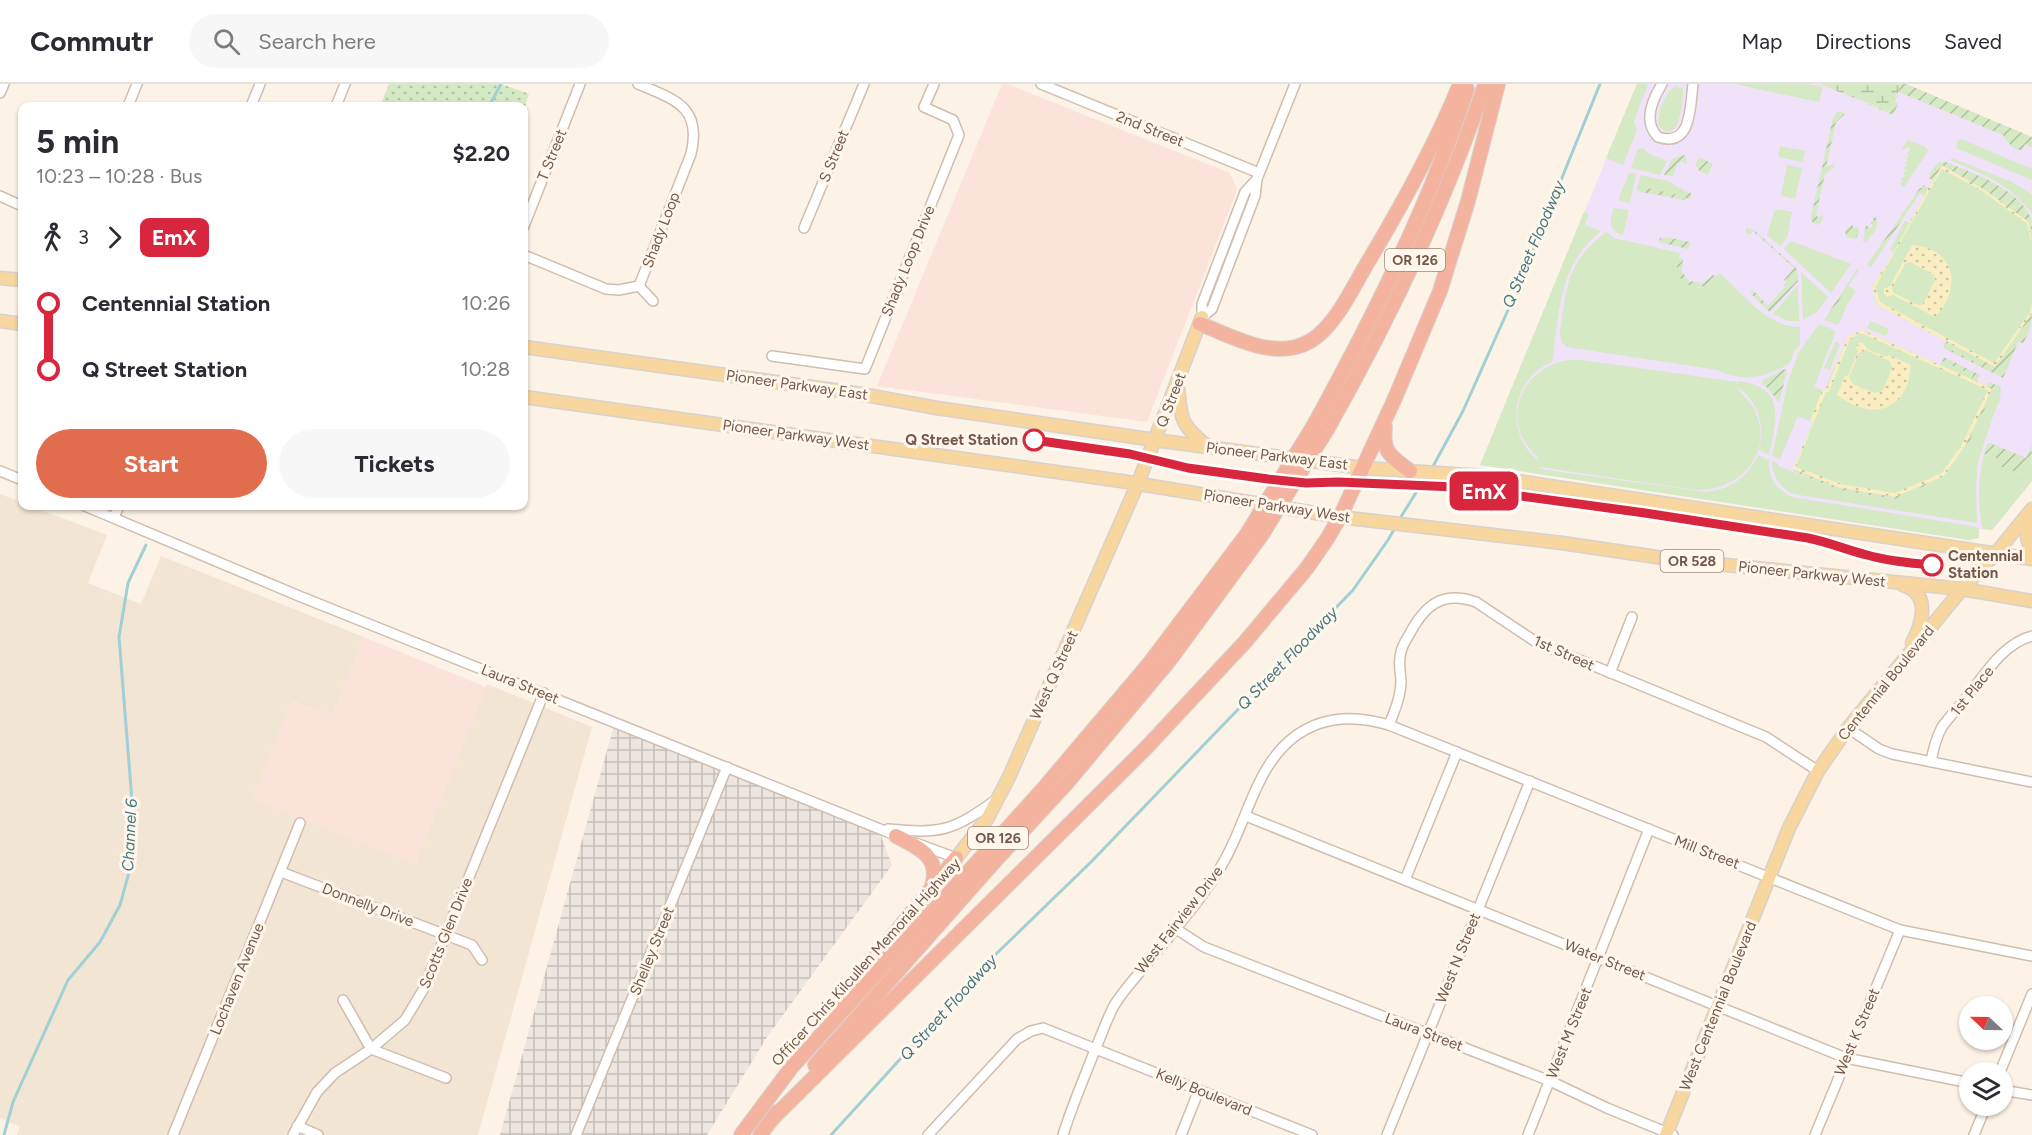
<!DOCTYPE html>
<meta charset="utf-8">
<style>
body{margin:0;font-family:Figtree,sans-serif;background:#f7f7f7;color:#2b2b33;height:100vh;display:flex;flex-direction:column;font-size:22px;white-space:nowrap}
*{box-sizing:border-box;margin:0}
p{font-size:20px;color:#7c7c81}
.icon{flex:none;width:33px;height:33px;fill:none;stroke:currentColor;stroke-width:2;stroke-linecap:round;stroke-linejoin:round}
.map{position:relative;flex:1;overflow:hidden}
.details{position:absolute;left:18px;top:18px;width:510px;height:408px;display:flex;flex-direction:column;background:#fff;border-radius:12px;box-shadow:0 2px 4px #0004}
.details>*{flex:none}
.badge{padding:0 12px;border-radius:9px;font-size:21px;line-height:39px}
.needle{width:39px;rotate:292deg}
.buttons{position:absolute;left:1959px;top:912px;display:grid;gap:12px}
.buttons a{display:grid;place-items:center;width:54px;height:54px;border-radius:50%;background:#fff;box-shadow:0 2px 4px #0004;font-size:30px}
.map>.badge{position:absolute;translate:-50% -50%;box-shadow:0 0 0 3px #fff}
.legs{display:flex;align-items:center;gap:9px;height:66px;padding:0 18px;font-size:20px}
.legs p{margin-inline-start:auto}
.head{display:flex;align-items:center;justify-content:space-between;height:102px;padding:0 18px}
h1{font-size:33px;font-weight:700;line-height:45px}
.button{display:flex;gap:12px;margin-top:auto;padding:12px 18px}
.button a{flex:1;height:69px;border-radius:36px;background:#e26d4e;color:#fff;font-size:24px;font-weight:700;line-height:69px;text-align:center}
.button a+a{background:#f7f7f7;color:#2b2b33}
ul{padding:0 18px;list-style:none}
li{display:flex;align-items:center;gap:21px;height:66px;font-size:22px}
li i{display:grid;place-items:center;width:9px;height:100%;margin:0 8px;background:currentColor}
li i::after{content:'';width:15px;height:15px;margin:-8px;border:4px solid;border-radius:50%;background:#fff}
li p{margin-inline-start:auto}
li:first-child i{background:linear-gradient(#0000 50%,currentColor 0)}
li:last-child i{background:linear-gradient(currentColor 50%,#0000 0)}
header{display:flex;align-items:center;gap:36px;box-sizing:border-box;height:84px;padding:0 30px;background:#fff;border-bottom:2px solid #e1e1e2}
header strong{font-size:28px}
nav{display:flex;gap:33px;margin-inline-start:auto;font-size:21px}
.search{width:420px;height:54px;background:#f7f7f7;display:flex;align-items:center;gap:15px;box-sizing:border-box;padding:0 21px;border-radius:33px;color:#7c7c81;font-size:22px}
.map>svg:first-child{display:block}
.residential{fill:#f3e5d4}
.commercial{fill:#fce3da}
.industrial{fill:url(#industrial-grid)}
.education{fill:#f0e2f8}
.grass{fill:#d4e9c4}
.wetland{fill:url(#wetland-marsh)}
.sand{fill:url(#sand-dots);fill-rule:evenodd}
.park{fill:url(#park-dots)}
.garden{fill:url(#garden-furrows)}
.lines{fill:none;stroke-linecap:round;stroke-linejoin:round}
.stream{stroke:#a1cfd6;stroke-width:3}
.minor-casing{stroke:#cfbdaf;stroke-width:12}
.major-casing{stroke:#d8d1cd;stroke-width:15}
.highway-casing{stroke:#d8d1cd;stroke-width:16}
.minor{stroke:#fff;stroke-width:9}
.major{stroke:#f8d6a0;stroke-width:12}
.highway{stroke:#f4b39e;stroke-width:14}
.highway-bridge-casing{stroke:#d8d1cd;stroke-width:16;stroke-linecap:butt}
.highway-bridge{stroke:#f4b39e;stroke-width:14}
.line-1-casing{stroke:#fff;stroke-width:14}
.line-1{stroke:#d7263d;stroke-width:9}
.stop-1-dot{fill:#fff;stroke:#d7263d;stroke-width:3}
.labels{text-anchor:middle;stroke-width:6;stroke-linejoin:round;paint-order:stroke}
.shield{fill:#fff7ec;stroke:#9e887b;stroke-width:1.5}
.shield-label{font-size:14px;font-weight:bold;fill:#74594b}
.street-label{font-size:15px;fill:#74594b;stroke:#fff7ec}
.stop-label{font-size:15px;font-weight:bold;fill:#74594b;stroke:#fff7ec;text-anchor:end}
.water-label{font-size:16px;font-style:italic;fill:#427780;stroke:#fff7ec}
</style>
<header>
<strong>Commutr</strong>
<div class="search"><svg class="icon" aria-label="search" viewBox="0 0 24 24"><circle cx="10" cy="10" r="6"/><path d="M15 15l6 6"/></svg>Search here</div>
<nav><a>Map</a><a>Directions</a><a>Saved</a></nav>
</header>
<div class="map">
<svg width="2032" height="1051" viewBox="0 0 2032 1051">
<defs>
<pattern id="industrial-grid" width="8" height="8" patternUnits="userSpaceOnUse" patternTransform="scale(1.5)"><rect width="8" height="8" fill="#ece5e0"/><path d="M0 4h8M4 0v8" fill="none" stroke="#c4bdb8"/></pattern>
<pattern id="wetland-marsh" width="20" height="14" patternUnits="userSpaceOnUse" patternTransform="scale(1.5)"><rect width="20" height="14" fill="#d4e9c4"/><path d="M1 5h8M5 5V1M11 12h8M15 12V8" fill="none" stroke="#b1c0a1"/></pattern>
<pattern id="sand-dots" width="8" height="8" patternUnits="userSpaceOnUse" patternTransform="scale(1.5)"><rect width="8" height="8" fill="#faedc1"/><path d="M2 2h.1M6 6h.1" fill="none" stroke="#cfc39f" stroke-width="1.8" stroke-linecap="round"/></pattern>
<pattern id="park-dots" width="8" height="8" patternUnits="userSpaceOnUse" patternTransform="scale(1.5)"><rect width="8" height="8" fill="#d4e9c4"/><path d="M2 2h.1M6 6h.1" fill="none" stroke="#b1c0a1" stroke-width="1.8" stroke-linecap="round"/></pattern>
<pattern id="garden-furrows" width="10" height="10" patternUnits="userSpaceOnUse" patternTransform="scale(1.5)"><rect width="10" height="10" fill="#d4e9c4"/><path d="M-1 1l2-2M0 10L10 0M9 11l2-2" fill="none" stroke="#b1c0a1"/></pattern>
</defs>
<rect width="100%" height="100%" fill="#fcf3e6"/>
<polygon class="residential" points="0,410 22,418 22,422 30,422 107,451 88,499 141,520 161,472 364,553 332,632 292,617 415,780 487,600 592,643 478,1051 17,1051 20,1043 0,1034"/>
<g class="commercial">
<polygon points="1002,0 1007,0 1230,89 1237,106 1147,338 877,302"/>
<polygon points="364,553 486,603 415,780 252,715 291,617 332,632"/>
</g>
<polygon class="industrial" points="615,638 878,744 892,781 767,953 707,1051 500,1051"/>
<polygon class="education" points="1637,0 1819,0 1890,28 1901,0 1906,0 2032,53 2032,397 1992,446 1979,445 1979,454 1969,456 1480,381"/>
<g class="grass">
<polygon points="1637,0 1648,0 1634,37 1637,46 1623,81 1606,74"/>
<polygon points="1735,0 1808,0 1823,3 1819,18"/>
<path d="M1675,2L1683,4C1684,11 1680,39 1675,44C1672,47 1669,47 1665,47L1659,42C1655,32 1666,8 1675,2Z"/>
<polygon points="1961,55 2032,85 2032,96 1956,64 1958,56"/>
<polygon points="1907,56 1926,63 1928,67 1904,103 1900,100 1903,98 1901,95 1905,92 1903,89 1906,87 1904,84 1907,82 1905,79 1908,77 1906,74 1909,72 1907,69 1910,66 1908,63 1903,66 1902,65"/>
<polygon points="1780,62 1805,67 1803,78 1778,73"/>
<polygon points="1642,64 1650,70 1667,77 1660,91 1631,84 1638,65"/>
<path d="M1952,74L2012,98L2030,109L2032,111V130C2011,100 1982,90 1950,76Z"/>
<polygon points="1787,81 1802,84 1795,115 1781,112"/>
<polygon points="1941,81 1985,106 2029,138 2032,149 2032,229 1995,283 1978,280 1948,264 1950,259 1877,221 1872,203 1892,171 1893,167 1890,165 1905,137 1909,139"/>
<polygon points="1629,89 1636,90 1630,119 1618,116"/>
<polygon points="1640,91 1669,97 1686,108 1684,112 1638,102"/>
<path d="M1614,124L1629,126L1623,151C1608,147 1609,137 1614,124Z"/>
<polygon points="1778,125 1792,128 1787,154 1780,162 1767,151 1775,126"/>
<path d="M1584,128L1589,130L1585,141L1601,147C1558,181 1560,228 1552,278C1511,294 1503,353 1541,378C1534,368 1524,361 1520,348C1508,307 1542,273 1582,276L1737,298L1738,301L1739,297C1786,304 1777,334 1769,371L1759,366C1765,342 1759,317 1737,303C1742,312 1752,318 1756,329C1773,372 1738,407 1696,406L1540,383L1539,385L1706,408C1730,406 1748,393 1758,371L1769,376C1768,393 1776,406 1792,413L1977,443L1979,445V454L1969,456L1480,381Z"/>
<path d="M1606,148L1614,154L1680,169L1677,181L1680,194L1699,204L1708,201L1720,189C1742,209 1768,244 1800,243V261L1795,266L1790,279C1769,293 1742,299 1718,286L1567,263L1561,257L1560,248C1567,202 1566,179 1606,148Z"/>
<polygon points="1791,157 1851,180 1831,209 1784,165"/>
<polygon points="1801,188 1828,213 1817,228 1803,236"/>
<polygon points="1798,201 1799,237 1787,237 1773,230"/>
<polygon points="1849,202 1856,207 1847,221 1838,241 1830,238 1840,215"/>
<polygon points="1870,237 1889,245 1886,252 1867,244"/>
<polygon points="1819,240 1836,247 1814,303 1824,307 1848,253 1862,246 1940,281 1942,277 1973,291 1972,295 1993,305 1965,362 1944,392 1895,413 1840,404 1793,385 1813,338 1798,332 1780,375 1772,372 1788,297 1799,268"/>
<polygon points="1835,258 1840,260 1830,286 1824,284"/>
<path d="M1996,301L2001,303L2000,316L1994,329L1978,378L1976,401L1977,439L1793,410C1780,403 1772,393 1772,377L1778,380V382L1839,406L1895,415L1945,393L1967,363Z"/>
<path d="M1984,370H1996V373L2019,389H2023L2032,380V397L1992,446L1983,445C1977,420 1978,395 1984,370Z"/>
</g>
<polygon class="wetland" points="1819,0 1901,0 1890,28"/>
<g class="sand">
<polygon points="1941,81 1985,106 2029,138 2032,160 2027,140 1982,107 1942,85 1875,203 1880,218 1994,279 2030,228 2032,219 2032,229 1995,283 1877,221 1872,203 1892,171"/>
<path d="M1912,161C1956,164 1963,205 1935,233L1893,211L1888,213L1884,210V205L1890,202ZM1910,178L1934,191L1935,196L1923,220L1918,221L1894,209L1892,204L1905,180Z"/>
<path d="M1862,246L1993,305L1965,362L1944,392L1895,413L1840,404L1793,385L1813,338L1810,337L1822,307H1824L1827,303L1848,253ZM1861,249L1988,306L1962,360L1942,389L1895,409L1841,400L1796,383L1826,308H1829L1850,255Z"/>
<path d="M1859,259H1863L1867,265L1887,273L1888,271L1911,281C1910,289 1909,297 1906,304C1892,335 1858,328 1837,311L1845,292H1848L1858,268L1856,263ZM1866,266L1890,277L1892,284L1883,306L1875,309L1853,300L1849,293L1859,269Z"/>
</g>
<polygon class="park" points="389,0 501,0 529,10 524,25 524,22 380,22"/>
<g class="garden">
<polygon points="1901,0 1906,0 2032,53 2032,63 2025,60 2022,67 2011,62 2003,51 1899,8 1895,17 1898,20 1893,31 1862,18 1890,28"/>
<polygon points="1837,28 1842,28 1845,30 1836,38 1826,83 1834,80 1834,83 1825,90 1816,130 1818,134 1822,131 1823,133 1821,139 1817,141 1812,138 1811,133 1833,34"/>
<polygon points="1685,71 1687,80 1681,77 1679,80 1677,79 1673,92 1664,91 1673,74"/>
<polygon points="1699,73 1713,80 1708,91 1698,86 1699,84 1695,82"/>
<path d="M1939,78H1946C1972,89 2021,105 2031,135C2032,139 2032,145 2032,149L2029,138L1985,106L1942,81L1933,97L1929,94L1931,91L1929,90Z"/>
<polygon points="1924,101 1928,104 1925,111 1920,109 1871,183 1867,181 1920,104 1922,104"/>
<polygon points="1638,102 1684,112 1687,107 1691,109 1690,115 1685,114 1684,116 1637,107"/>
<path d="M1875,132C1882,142 1872,150 1866,158H1863L1866,141L1870,144L1873,143L1871,139L1874,137L1872,134Z"/>
<path d="M1852,141L1854,144L1857,143L1859,145L1857,153L1853,155L1847,153C1843,147 1847,144 1852,141Z"/>
<polygon points="1747,144 1754,146 1797,185 1798,197 1770,228 1750,209 1753,206 1768,222 1785,203 1783,201 1786,198 1784,196 1794,184 1753,147 1749,151 1745,147"/>
<polygon points="1665,153 1690,158 1688,165 1659,158 1660,154 1664,155"/>
<path d="M1679,174L1683,175L1682,188L1689,197L1703,199L1713,191L1716,193C1701,214 1669,199 1679,174Z"/>
<polygon points="1857,185 1859,186 1840,215 1830,238 1824,236"/>
<path d="M2032,229C2032,240 2029,250 2023,259L2018,258L2003,294L1943,264L1947,257L1950,259L1948,264L1978,279L1980,275L1995,283Z"/>
<polygon points="1944,273 1980,291 1976,298 1971,295 1973,291 1942,277"/>
<polygon points="1785,285 1787,287 1779,319 1769,305 1762,300 1762,296"/>
<polygon points="1989,298 1996,301 1967,363 1945,393 1895,415 1839,406 1793,387 1793,385 1840,404 1895,413 1944,392 1965,362 1992,305 1987,303"/>
<path d="M1990,359L2026,374L2032,361L2031,382L2023,389C2011,386 1996,386 1996,371L1984,370L1987,360Z"/>
</g>
<g class="lines">
<g class="stream">
<polyline points="489,22 501,0"/>
<polyline points="1431,386 1463,327 1512,217 1600,0"/>
<polyline points="1399,436 1427,391"/>
<polyline points="4,1051 13,1018 68,896 100,858 120,821 130,785 132,717 119,553 128,499 146,461"/>
<polyline points="831,1051 994,872 1091,778 1353,506 1388,456 1396,442"/>
</g>
<defs>
<g id="minor">
<polyline points="1041,0 1259,89"/>
<path d="M1662,0C1652,16 1643,38 1658,53C1692,64 1690,23 1693,0"/>
<polyline points="0,9 4,0"/>
<polyline points="128,22 137,0"/>
<polyline points="251,22 260,0"/>
<polyline points="336,22 345,0"/>
<polyline points="0,112 22,122"/>
<polyline points="524,142 580,0"/>
<polyline points="804,144 864,0"/>
<path d="M524,171L606,205L619,206L639,202L691,70C702,23 676,16 638,0"/>
<polyline points="639,202 653,217"/>
<polyline points="1202,233 1212,225 1255,112 1257,95 1295,0"/>
<polyline points="1202,233 1202,220 1245,108 1257,95"/>
<polyline points="772,272 865,285 959,51 953,36 924,23 934,0"/>
<polyline points="0,387 22,396"/>
<polyline points="85,422 299,512 900,753"/>
<polyline points="114,433 119,422"/>
<polyline points="1610,589 1632,533"/>
<path d="M1389,641C1395,626 1401,612 1401,596C1400,586 1398,577 1401,568C1402,562 1406,556 1409,551C1424,522 1442,506 1476,518L1536,558L1766,653L1818,687"/>
<polyline points="1848,644 1879,665 1892,670 2032,698"/>
<path d="M1931,678C1933,666 1936,654 1942,643C1949,633 1958,624 1966,614C1984,592 2003,559 2032,552"/>
<polyline points="1246,732 1846,974 1970,999"/>
<path d="M888,745C942,750 953,747 997,715"/>
<polyline points="916,759 956,774"/>
<polyline points="281,788 472,861 482,876"/>
<polyline points="1405,796 1457,668"/>
<polyline points="1176,845 1204,863 1550,997 1607,1024 1673,1051"/>
<polyline points="343,916 371,965 446,994"/>
<polyline points="2000,988 2032,910"/>
<polyline points="2002,1006 2032,1011"/>
<polyline points="297,1042 318,1051"/>
<polyline points="173,1051 300,739"/>
<polyline points="293,1051 317,1008 335,989 371,965 405,936 423,906 544,609"/>
<polyline points="576,1051 727,683"/>
<polyline points="928,1051 1017,955 1031,947 1043,944 1312,1051"/>
<path d="M1063,1051C1072,1022 1084,994 1095,966C1102,950 1107,934 1115,920C1125,904 1138,891 1149,877C1175,845 1203,814 1223,779C1247,738 1255,683 1294,653C1323,631 1356,631 1389,641L1900,846L2032,872"/>
<polyline points="1181,1051 1199,1006"/>
<polyline points="1387,1051 1530,697"/>
<polyline points="1528,1051 1649,745"/>
<polyline points="1815,1051 1900,846"/>
<polyline points="1974,1051 1986,1022"/>
</g>
<g id="major">
<polyline points="0,194 22,196"/>
<polyline points="0,237 22,240"/>
<polyline points="524,263 855,309 937,324 1155,356 1363,384 1484,392 2032,475"/>
<path d="M1178,303C1181,336 1181,341 1207,362"/>
<polyline points="524,313 1121,397 1340,433 1562,459 1677,476 1962,505 2032,517"/>
<path d="M2028,430C2026,443 2025,455 2032,467"/>
<path d="M1903,501C1932,510 1922,540 1912,559"/>
<polyline points="956,774 987,735 1009,693 1138,399 1202,233"/>
<polyline points="1666,1051 1789,744 1818,687 1848,644 1962,505 1996,469 2032,425"/>
</g>
<g id="highway">
<path d="M1200,240C1230,251 1263,271 1296,263C1307,260 1315,255 1323,247C1342,228 1354,201 1368,178C1402,121 1435,62 1460,0"/>
<path d="M1314,341C1373,233 1429,122 1467,5"/>
<path d="M1385,343C1382,369 1391,372 1410,387"/>
<path d="M1328,344C1390,234 1445,120 1485,0"/>
<path d="M896,752C919,764 941,773 932,802"/>
<polyline points="838,919 956,774"/>
<polyline points="815,981 995,777 1066,700 1169,577 1261,452"/>
<polyline points="771,1036 1145,665 1245,558 1307,484 1327,455 1340,433 1395,314 1440,207 1468,117 1498,0"/>
<polyline points="741,1051 791,984 1043,705 1148,581 1247,450"/>
<polyline points="760,1051 777,1028"/>
</g>
</defs>
<use href="#minor" class="minor-casing"/>
<use href="#major" class="major-casing"/>
<use href="#highway" class="highway-casing"/>
<use href="#minor" class="minor"/>
<use href="#major" class="major"/>
<use href="#highway" class="highway"/>
<defs>
<g id="highway-bridge">
<polyline points="1247,450 1314,341"/>
<polyline points="1261,452 1328,344"/>
</g>
</defs>
<use href="#highway-bridge" class="highway-bridge-casing"/>
<use href="#highway-bridge" class="highway-bridge"/>
</g>
<g class="lines">
<defs>
<path id="line-1" d="M1034,356L1130,370L1188,384L1268,395L1306,399L1338,398L1455,403L1645,429L1808,454C1828,458 1847,466 1867,471C1888,477 1910,479 1932,481"/>
</defs>
<use href="#line-1" class="line-1-casing"/>
<use href="#line-1" class="line-1"/>
</g>
<g class="stop-1-dot">
<circle cx="1034" cy="356" r="10"/>
<circle cx="1932" cy="481" r="10"/>
</g>
<g class="labels">
<g class="shield">
<rect x="1385" y="165" width="60" height="22" rx="4.5"/>
<rect x="1660.5" y="466" width="63" height="22" rx="4.5"/>
<rect x="968" y="743" width="60" height="22" rx="4.5"/>
</g>
<g class="shield-label">
<text x="1415" y="181">OR 126</text>
<text x="1692" y="482">OR 528</text>
<text x="998" y="759">OR 126</text>
</g>
<g class="street-label">
<text transform="translate(1150 45) rotate(22)" y="5">2nd Street</text>
<text transform="translate(552 71) rotate(-68)" y="5">T Street</text>
<text transform="translate(834 72) rotate(-68)" y="5">S Street</text>
<text transform="translate(661 146) rotate(-69)" y="5">Shady Loop</text>
<text transform="translate(908 177) rotate(-68)" y="5">Shady Loop Drive</text>
<text transform="translate(797 301) rotate(8)" y="5">Pioneer Parkway East</text>
<text transform="translate(1171 316) rotate(-69)" y="5">Q Street</text>
<text transform="translate(796 351) rotate(8)" y="5">Pioneer Parkway West</text>
<text transform="translate(1277 372) rotate(7)" y="5">Pioneer Parkway East</text>
<text transform="translate(1277 422) rotate(9)" y="5">Pioneer Parkway West</text>
<text transform="translate(1812 490) rotate(6)" y="5">Pioneer Parkway West</text>
<text transform="translate(1564 569) rotate(24)" y="5">1st Street</text>
<text transform="translate(1054 591) rotate(-66)" y="5">West Q Street</text>
<text transform="translate(1886 599) rotate(-51)" y="5">Centennial Boulevard</text>
<text transform="translate(520 600) rotate(22)" y="5">Laura Street</text>
<text transform="translate(1972 607) rotate(-51)" y="5">1st Place</text>
<text transform="translate(1707 768) rotate(21)" y="5">Mill Street</text>
<text transform="translate(368 821) rotate(21)" y="5">Donnelly Drive</text>
<text transform="translate(1179 836) rotate(-52)" y="5">West Fairview Drive</text>
<text transform="translate(446 849) rotate(-68)" y="5">Scotts Glen Drive</text>
<text transform="translate(652 867) rotate(-68)" y="5">Shelley Street</text>
<text transform="translate(1458 874) rotate(-68)" y="5">West N Street</text>
<text transform="translate(1605 876) rotate(22)" y="5">Water Street</text>
<text transform="translate(866 878) rotate(-48)" y="5">Officer Chris Kilcullen Memorial Highway</text>
<text transform="translate(237 895) rotate(-68)" y="5">Lochaven Avenue</text>
<text transform="translate(1718 922) rotate(-68)" y="5">West Centennial Boulevard</text>
<text transform="translate(1424 948) rotate(21)" y="5">Laura Street</text>
<text transform="translate(1857 948) rotate(-67)" y="5">West K Street</text>
<text transform="translate(1569 949) rotate(-68)" y="5">West M Street</text>
<text transform="translate(1204 1008) rotate(22)" y="5">Kelly Boulevard</text>
</g>
<g class="stop-label">
<text x="1018" y="361">Q Street Station</text>
<text x="1948" y="477" text-anchor="start">Centennial<tspan x="1948" dy="17">Station</tspan></text>
</g>
<g class="water-label">
<text transform="translate(1533 160) rotate(-67)" y="6">Q Street Floodway</text>
<text transform="translate(1287 574) rotate(-46)" y="6">Q Street Floodway</text>
<text transform="translate(129 751) rotate(-87)" y="6">Channel 6</text>
<text transform="translate(948 923) rotate(-48)" y="6">Q Street Floodway</text>
</g>
</g>
</svg>
<div class="buttons">
<a><svg class="needle" viewBox="-14 -14 28 28"><path d="M0-13l5 13h-10z" fill="#e53935"/><path d="M0 13l5-13h-10z" fill="#7c7c81"/></svg></a>
<a><svg class="icon" aria-label="layers" viewBox="0 0 24 24"><path d="M12 4l9 5-9 5-9-5zM3 14l9 5 9-5"/></svg></a>
</div>
<b class="badge" style="left:1484px;top:407px;background:#d7263d;color:#fff">EmX</b>
<section class="details">
<div class="head"><div><h1>5 min</h1><p>10:23 – 10:28 · Bus</p></div><b>$2.20</b></div>
<div class="legs"><svg class="icon" aria-label="walk" viewBox="0 0 24 24"><circle cx="13" cy="4" r="2"/><path d="M13 8l-2 6 4 7M11 14l-3 7M7 12l3-4h3l4 4"/></svg>3<svg class="icon" aria-label="forward" viewBox="0 0 24 24"><path d="M9 5l7 7-7 7"/></svg><b class="badge" style="background:#d7263d;color:#fff">EmX</b></div>
<ul>
<li><i style="color:#d7263d"></i><b>Centennial Station</b><p>10:26</p></li>
<li><i style="color:#d7263d"></i><b>Q Street Station</b><p>10:28</p></li>
</ul>
<div class="button"><a>Start</a><a>Tickets</a></div>
</section>
</div>
